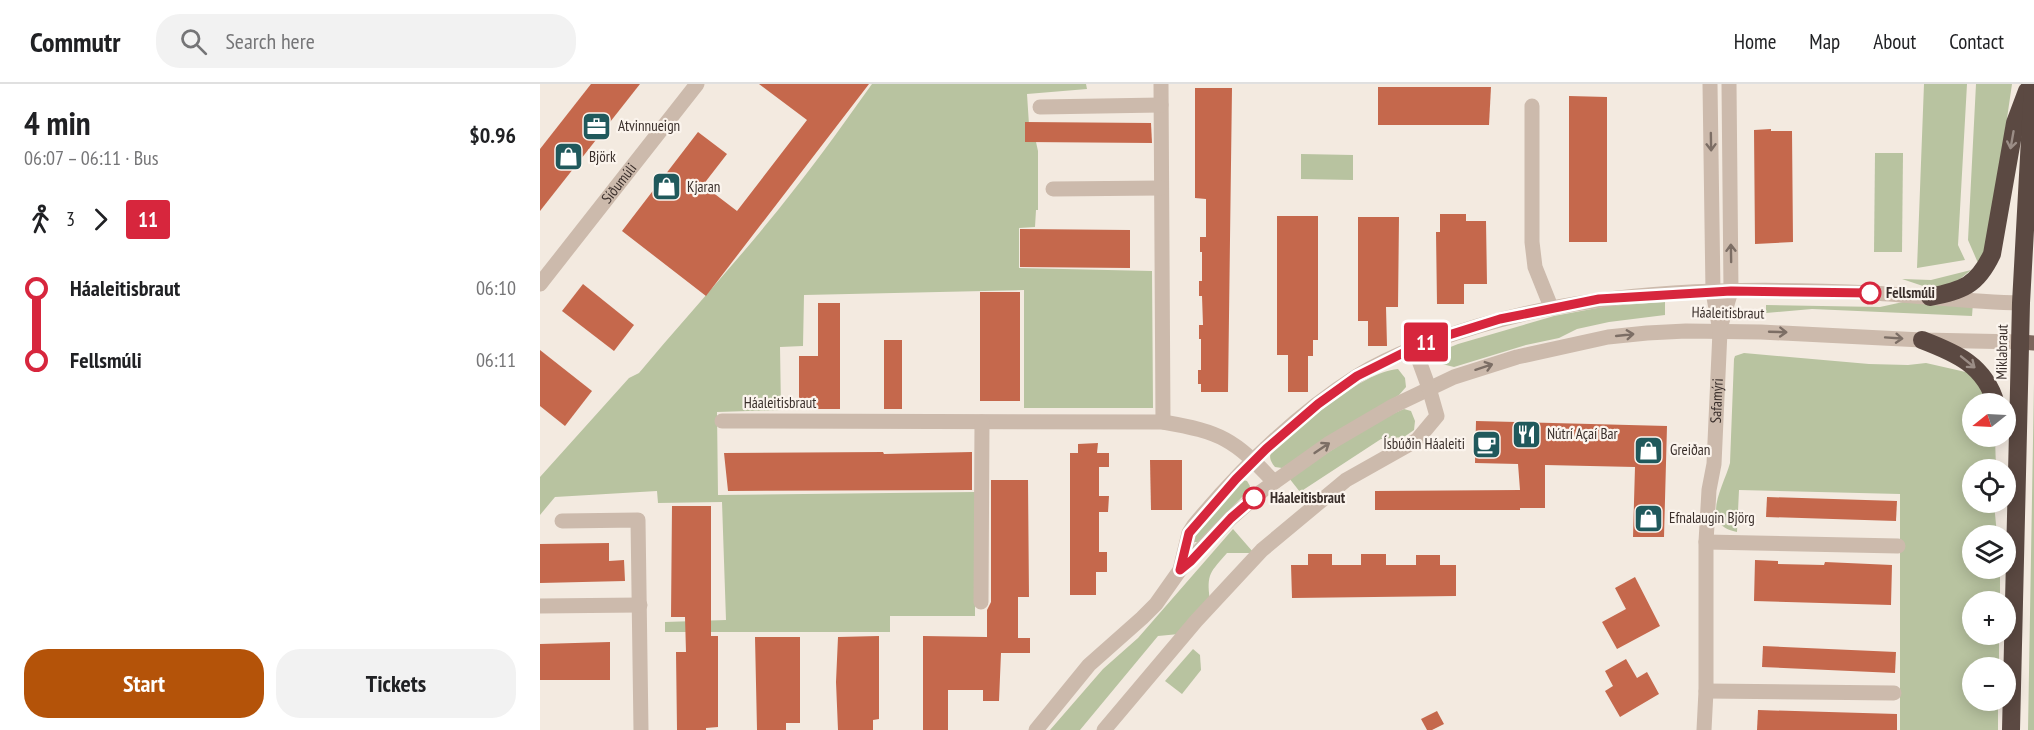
<!DOCTYPE html>
<meta charset="utf-8">
<style>
body{margin:0;font-family:"PT Sans Narrow",sans-serif;background:#f2f2f2;color:#202124;height:100vh;display:flex;flex-direction:column;font-size:22px;white-space:nowrap}
*{box-sizing:border-box;margin:0}
p{font-size:20px;color:#757577}
.icon{flex:none;width:33px;height:33px;fill:none;stroke:currentColor;stroke-width:2;stroke-linecap:round;stroke-linejoin:round}
.map{position:relative;flex:1;overflow:hidden}
.details{display:flex;flex-direction:column;background:#fff;width:540px}
.details>*{flex:none}
.badge{padding:0 12px;border-radius:4px;font-size:21px;line-height:39px}
.needle{width:39px;rotate:252deg}
.buttons{position:absolute;left:1422px;top:309px;display:grid;gap:12px}
.buttons a{display:grid;place-items:center;width:54px;height:54px;border-radius:50%;background:#fff;box-shadow:0 3px 15px #0003;font-size:30px}
.map>.badge{position:absolute;translate:-50% -50%;box-shadow:0 0 0 3px #fff}
.legs{display:flex;align-items:center;gap:9px;height:66px;padding:0 24px;font-size:20px}
.legs p{margin-inline-start:auto}
.summary{display:flex;align-items:center;justify-content:space-between;height:102px;padding:0 24px}
h1{font-size:33px;font-weight:800;line-height:45px}
.button{display:flex;gap:12px;margin-top:auto;padding:12px 24px}
.button a{flex:1;height:69px;border-radius:24px;background:#b45309;color:#fff;font-size:24px;font-weight:800;line-height:69px;text-align:center}
.button a+a{background:#f2f2f2;color:#202124}
ul{padding:0 24px;list-style:none}
li{display:flex;align-items:center;gap:21px;height:72px;font-size:22px}
li i{display:grid;place-items:center;width:9px;height:100%;margin:0 8px;background:currentColor}
li i::after{content:'';width:15px;height:15px;margin:-8px;border:4px solid;border-radius:50%;background:#fff}
li p{margin-inline-start:auto}
li:first-child i{background:linear-gradient(#0000 50%,currentColor 0)}
li:last-child i{background:linear-gradient(currentColor 50%,#0000 0)}
header{display:flex;align-items:center;gap:36px;box-sizing:border-box;height:84px;padding:0 30px;background:#fff;border-bottom:2px solid #e0e0e0}
header strong{font-size:28px}
nav{display:flex;gap:33px;margin-inline-start:auto;font-size:21px}
.search{width:420px;height:54px;background:#f2f2f2;display:flex;align-items:center;gap:15px;box-sizing:border-box;padding:0 21px;border-radius:24px;color:#757577;font-size:22px}
main{display:flex;flex:1;min-height:0}
.map>svg:first-child{display:block}
.green{fill:#b8c3a0}
.building{fill:#c5684c}
.lines{fill:none;stroke-linecap:round;stroke-linejoin:round}
.minor{stroke:#ccbaac;stroke-width:15}
.major{stroke:#7c665c;stroke-width:15}
.highway{stroke:#5b4942;stroke-width:18}
.oneway{stroke:#9b8d86}
.oneway2{stroke:#7c6e65}
.line-1-casing{stroke:#fff;stroke-width:14}
.line-1{stroke:#d7263d;stroke-width:9}
.stop-1-dot{fill:#fff;stroke:#d7263d;stroke-width:3}
.labels{text-anchor:middle;stroke-width:4.5;stroke-linejoin:round;paint-order:stroke}
.poi-label{font-size:15px;fill:#3a2f2b;stroke:#fbf4ed;text-anchor:start}
.street-label{font-size:15px;fill:#3a2f2b;stroke:#fbf4ed}
.stop-label{font-size:15px;font-weight:bold;fill:#3a2f2b;stroke:#fbf4ed;text-anchor:start}
</style>
<header>
<strong>Commutr</strong>
<div class="search"><svg class="icon" aria-label="search" viewBox="0 0 24 24"><circle cx="10" cy="10" r="6"/><path d="M15 15l6 6"/></svg>Search here</div>
<nav><a>Home</a><a>Map</a><a>About</a><a>Contact</a></nav>
</header>
<main>
<section class="details">
<div class="summary"><div><h1>4 min</h1><p>06:07 – 06:11 · Bus</p></div><b>$0.96</b></div>
<div class="legs"><svg class="icon" aria-label="walk" viewBox="0 0 24 24"><circle cx="13" cy="4" r="2"/><path d="M13 8l-2 6 4 7M11 14l-3 7M7 12l3-4h3l4 4"/></svg>3<svg class="icon" aria-label="forward" viewBox="0 0 24 24"><path d="M9 5l7 7-7 7"/></svg><b class="badge" style="background:#d7263d;color:#fff">11</b></div>
<ul>
<li><i style="color:#d7263d"></i><b>Háaleitisbraut</b><p>06:10</p></li>
<li><i style="color:#d7263d"></i><b>Fellsmúli</b><p>06:11</p></li>
</ul>
<div class="button"><a>Start</a><a>Tickets</a></div>
</section>
<div class="map">
<svg width="1494" height="646" viewBox="0 0 1494 646">
<rect width="100%" height="100%" fill="#f3eae0"/>
<g class="green">
<path d="M332,0H546L547,5L487,10L490,56L496,58L498,67V126H496L495,143L479,144V184L612,187L613,324H484V206L264,211L263,262L240,263L241,326L177,328L178,411L435,408V532H350V548H125V538L186,536L182,418L118,419L117,407L15,413L0,431V393L89,294L99,289C150,228 204,170 253,107C281,72 306,36 332,0Z"/>
<polygon points="1384,0 1427,0 1418,161 1425,176 1377,184"/>
<polygon points="1436,0 1472,0 1463,62 1456,149 1438,179 1428,156"/>
<polygon points="1335,69 1363,69 1362,168 1334,168"/>
<polygon points="761,70 813,71 813,96 761,95"/>
<polygon points="1431,186 1415,199 1392,205 1362,195 1391,196"/>
<polygon points="1372,216 1433,219 1432,232 1272,225 1226,229 1226,221 1340,223"/>
<polygon points="1125,218 1125,231 1069,238 1037,245 1019,254 986,261 914,283 902,280 900,274 903,266 918,260 1014,232 1068,222"/>
<path d="M1204,269L1329,280L1368,281L1386,279L1430,289L1441,299L1448,319L1432,320V352L1455,353L1456,385L1432,386V418L1454,419L1457,451L1432,452V484L1460,485V517L1432,518V550L1459,551V583L1432,584V616L1458,617V646H1360V410L1199,406L1197,448C1158,441 1184,402 1190,379L1194,275L1195,272Z"/>
<path d="M858,285L865,294L866,303L859,311L742,384L735,383C730,377 728,372 733,365C765,340 819,289 858,285Z"/>
<polygon points="1494,287 1494,646 1488,646 1494,299"/>
<polygon points="864,325 871,327 875,337 874,346 864,353 841,355 760,408 749,394 838,336"/>
<polygon points="703,396 707,397 710,402 708,407 658,458 654,458 652,453"/>
<path d="M693,445L713,468L710,469H687C671,488 666,489 670,516L639,550L618,552L540,646H510L563,585L598,554Z"/>
<polygon points="653,565 660,571 661,586 642,610 625,597"/>
</g>
<g class="building">
<polygon points="51,0 100,0 0,127 0,65"/>
<polygon points="219,0 329,0 166,212 82,147 158,48 187,70 163,101 197,127 267,36"/>
<polygon points="838,3 951,3 949,41 838,41"/>
<polygon points="655,4 692,4 688,308 661,308 661,300 658,300 658,286 661,286 661,255 659,255 659,241 663,241 662,212 659,212 659,197 662,197 662,168 660,168 660,153 666,153 666,115 655,114"/>
<polygon points="1029,12 1067,13 1067,158 1029,158"/>
<polygon points="485,38 611,39 612,59 485,58"/>
<polygon points="1231,45 1231,47 1252,47 1253,158 1215,160 1214,46"/>
<polygon points="900,130 926,130 926,137 946,137 947,200 924,200 924,220 897,220 896,148 900,148"/>
<polygon points="737,132 778,132 778,256 773,256 773,272 768,272 768,308 748,308 748,271 737,271"/>
<polygon points="818,133 859,133 858,223 846,223 847,262 828,262 828,237 818,237"/>
<polygon points="480,145 590,146 590,184 480,183"/>
<polygon points="43,200 94,241 74,267 22,227"/>
<rect x="440" y="208" width="40" height="109"/>
<polygon points="278,219 300,219 300,325 259,325 259,272 278,272"/>
<rect x="344" y="256" width="18" height="69"/>
<polygon points="0,266 52,307 25,342 0,322"/>
<polygon points="936,337 1127,342 1124,453 1093,453 1095,383 1005,381 1005,424 980,424 980,426 835,426 835,407 980,406 978,380 935,379"/>
<polygon points="558,359 557,369 569,369 569,383 559,383 559,412 569,412 568,428 559,428 559,468 567,468 567,488 556,488 556,511 530,511 530,369 538,369 538,360"/>
<polygon points="343,368 344,370 432,368 432,406 188,407 184,369"/>
<polygon points="610,376 642,376 642,426 611,426"/>
<polygon points="451,396 488,396 489,513 478,513 478,554 490,554 490,569 461,569 459,617 443,617 443,606 408,606 408,646 383,646 383,552 447,553 447,526 451,518"/>
<polygon points="1227,413 1357,417 1356,437 1226,433"/>
<polygon points="132,422 171,422 171,552 178,552 178,643 166,644 166,646 137,646 136,568 146,568 145,533 131,533"/>
<polygon points="69,459 69,477 84,476 85,497 0,499 0,460"/>
<polygon points="768,470 792,470 792,481 821,481 821,470 846,470 846,481 876,481 876,471 900,471 900,481 916,481 916,512 752,514 751,481 768,481"/>
<polygon points="1215,476 1238,477 1238,480 1284,481 1285,478 1352,481 1351,521 1214,517"/>
<polygon points="1095,493 1120,542 1077,565 1062,538 1086,525 1075,504"/>
<polygon points="339,552 339,635 333,636 333,646 298,646 296,598 298,553"/>
<polygon points="215,553 260,553 260,639 246,639 246,646 217,646"/>
<polygon points="70,558 70,596 0,596 0,560"/>
<polygon points="1223,562 1356,568 1355,589 1222,583"/>
<polygon points="1086,575 1097,594 1107,588 1119,610 1080,633 1065,607 1073,602 1065,587"/>
<polygon points="1218,626 1357,630 1357,646 1217,646"/>
<polygon points="897,627 904,640 892,646 887,646 881,635"/>
</g>
<g class="lines">
<g class="minor">
<polyline points="621,0 623,338"/>
<polyline points="992,22 992,158 995,183 1011,223"/>
<polyline points="500,23 621,21"/>
<polyline points="513,105 621,104"/>
<path id="s1" d="M0,200L157,0"/>
<polyline points="1181,241 1191,207 1189,0"/>
<path d="M182,337L623,338C681,348 694,355 734,398"/>
<polyline points="22,437 98,436 101,646"/>
<polyline points="1166,458 1358,462"/>
<path d="M640,486L649,449L654,441C701,385 755,331 817,292C855,269 896,255 938,242C1065,204 1201,203 1333,209C1382,212 1432,218 1481,219"/>
<polyline points="441,518 442,338"/>
<polyline points="0,522 100,521"/>
<polyline points="1166,607 1354,609"/>
<polyline points="496,646 549,581 602,534 616,520 640,486 691,434 722,407 788,360 853,322 914,293 977,273 1068,253 1107,249 1146,247 1221,248 1382,256 1481,258"/>
<polyline points="564,646 656,537 722,466 806,396 877,356 897,332 889,304 874,263"/>
<path id="s2" d="M1164,646L1166,607V458L1169,406L1174,380L1180,247L1173,208L1170,0"/>
</g>
<polyline class="major" points="1481,258 1494,259"/>
<g class="highway">
<path d="M1390,213C1423,206 1437,202 1452,170L1475,39L1487,7"/>
<path d="M1382,256C1416,269 1445,281 1456,320"/>
<polyline points="1471,646 1481,219 1493,0"/>
</g>
</g>
<defs><path id="oneway-shaft" d="M-6 0H5M1.5-3L5.5 0L1.5 3" fill="none" stroke-width="1.6" stroke-linecap="round" stroke-linejoin="round" transform="scale(1.5)"/></defs>
<g class="oneway">
<use href="#oneway-shaft" transform="translate(1472 56) rotate(100)"/>
<use href="#oneway-shaft" transform="translate(1428 278) rotate(39)"/>
</g>
<g class="oneway2">
<use href="#oneway-shaft" transform="translate(1171 58) rotate(89)"/>
<use href="#oneway-shaft" transform="translate(1191 169) rotate(-91)"/>
<use href="#oneway-shaft" transform="translate(1238 248) rotate(2)"/>
<use href="#oneway-shaft" transform="translate(1085 251) rotate(-6)"/>
<use href="#oneway-shaft" transform="translate(1354 254) rotate(4)"/>
<use href="#oneway-shaft" transform="translate(944 283) rotate(-18)"/>
<use href="#oneway-shaft" transform="translate(782 364) rotate(-34)"/>
</g>
<g class="lines">
<defs>
<polyline id="line-1" points="714,414 691,434 651,477 640,486 649,449 696,395 726,365 778,320 817,292 883,259 960,235 1059,215 1191,207 1330,209"/>
</defs>
<use href="#line-1" class="line-1-casing"/>
<use href="#line-1" class="line-1"/>
</g>
<defs>
<symbol id="office-square" viewBox="-11 -11 22 22"><rect x="-9" y="-9" width="18" height="18" rx="4" fill="#20595c" stroke="#fbf4ed"/><path d="M-6-3h4V-5.5h4V-3h4V5H-6ZM-1-4.5V-3h2v-1.5ZM-6 0V1H6V0Z" fill="#fff"/></symbol>
<symbol id="shop-square" viewBox="-11 -11 22 22"><rect x="-9" y="-9" width="18" height="18" rx="4" fill="#20595c" stroke="#fbf4ed"/><path d="M-5-2.5h2.3a2.7 3.5 0 0 1 5.4 0H5L5.5 6h-11ZM-1.5-2.5h3a1.5 2.3 0 0 0-3 0Z" fill="#fff"/></symbol>
<symbol id="restaurant-square" viewBox="-11 -11 22 22"><rect x="-9" y="-9" width="18" height="18" rx="4" fill="#20595c" stroke="#fbf4ed"/><path d="M-5-6h1v4h1v-4h1v4h1v-4h1v5L-1.5 .5V6h-2V.5L-5-1ZM5-6V6H3V1.5H1.5Q1.5-4 5-6Z" fill="#fff"/></symbol>
<symbol id="cafe-square" viewBox="-11 -11 22 22"><rect x="-9" y="-9" width="18" height="18" rx="4" fill="#20595c" stroke="#fbf4ed"/><path d="M-5.5-4.5H6V0H3Q3 3.5 0 3.5H-2.5Q-5.5 3.5-5.5 0ZM3-3.2v2h1.7v-2ZM-6 4.5H4V6H-6Z" fill="#fff"/></symbol>
</defs>
<g fill-rule="evenodd">
<use href="#office-square" x="40" y="26" width="33" height="33"/>
<use href="#shop-square" x="12" y="56" width="33" height="33"/>
<use href="#shop-square" x="110" y="86" width="33" height="33"/>
<use href="#restaurant-square" x="970" y="334" width="33" height="33"/>
<use href="#cafe-square" x="930" y="344" width="33" height="33"/>
<use href="#shop-square" x="1092" y="350" width="33" height="33"/>
<use href="#shop-square" x="1092" y="418" width="33" height="33"/>
</g>
<g class="stop-1-dot">
<circle cx="1330" cy="209" r="10"/>
<circle cx="714" cy="414" r="10"/>
</g>
<g class="labels">
<g class="poi-label">
<text x="78" y="47">Atvinnueign</text>
<text x="49" y="78">Björk</text>
<text x="147" y="108">Kjaran</text>
<text x="1007" y="355">Nútrí Açaí Bar</text>
<text x="925" y="365" text-anchor="end">Ísbúðin Háaleiti</text>
<text x="1130" y="371">Greiðan</text>
<text x="1129" y="439">Efnalaugin Björg</text>
</g>
<g class="street-label">
<text dy="5" stroke="none"><textPath href="#s1" startOffset="128">Síðumúli</textPath></text>
<text transform="translate(1188 229) rotate(1)" y="5">Háaleitisbraut</text>
<text transform="translate(1462 268) rotate(-89)" y="5">Miklabraut</text>
<text dy="5" stroke="none"><textPath href="#s2" startOffset="330">Safamýri</textPath></text>
<text x="240" y="324">Háaleitisbraut</text>
</g>
<g class="stop-label">
<text x="1346" y="214">Fellsmúli</text>
<text x="730" y="419">Háaleitisbraut</text>
</g>
</g>
</svg>
<div class="buttons">
<a><svg class="needle" viewBox="-14 -14 28 28"><path d="M0-13l5 13h-10z" fill="#e53935"/><path d="M0 13l5-13h-10z" fill="#757577"/></svg></a>
<a><svg class="icon" aria-label="locate" viewBox="0 0 24 24"><circle cx="12" cy="12" r="6"/><path d="M12 2v4M12 18v4M2 12h4M18 12h4"/></svg></a>
<a><svg class="icon" aria-label="layers" viewBox="0 0 24 24"><path d="M12 4l9 5-9 5-9-5zM3 14l9 5 9-5"/></svg></a>
<a>+</a>
<a>−</a>
</div>
<b class="badge" style="left:886px;top:258px;background:#d7263d;color:#fff">11</b>
</div>
</main>
